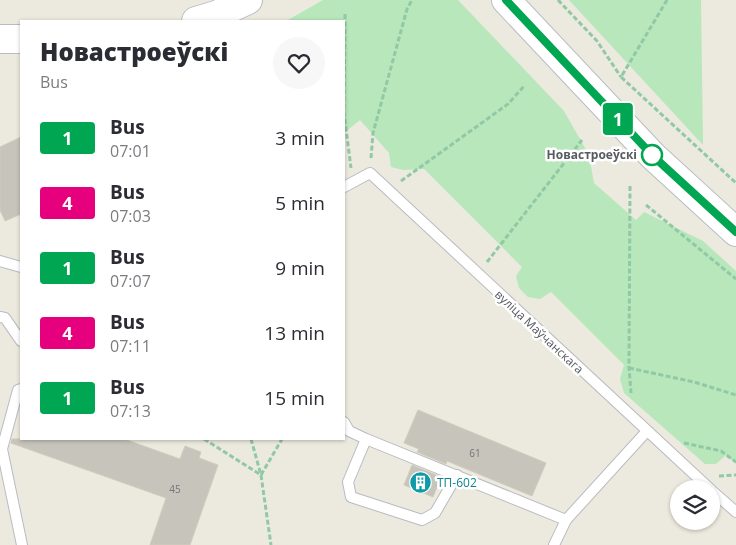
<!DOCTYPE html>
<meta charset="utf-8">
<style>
body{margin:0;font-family:"Open Sans",sans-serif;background:#f7f7f7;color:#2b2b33;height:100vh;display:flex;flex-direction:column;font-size:19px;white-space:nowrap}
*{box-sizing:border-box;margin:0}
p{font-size:16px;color:#7c7c81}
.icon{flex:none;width:28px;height:28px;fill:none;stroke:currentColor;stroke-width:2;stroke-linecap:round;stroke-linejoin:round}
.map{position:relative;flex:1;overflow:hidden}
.drawer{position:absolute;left:20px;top:20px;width:325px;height:420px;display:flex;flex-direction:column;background:#fff;border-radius:0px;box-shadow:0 1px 4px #0004}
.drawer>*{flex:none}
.badge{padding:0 10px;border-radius:4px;font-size:18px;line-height:32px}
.controls{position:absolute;left:670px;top:480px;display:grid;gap:10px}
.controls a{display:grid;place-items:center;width:50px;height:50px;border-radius:50%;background:#fff;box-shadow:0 1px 4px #0004;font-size:25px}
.map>.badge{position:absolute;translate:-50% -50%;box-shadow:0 0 0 2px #fff}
.round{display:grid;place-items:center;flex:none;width:52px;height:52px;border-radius:26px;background:#f7f7f7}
.overview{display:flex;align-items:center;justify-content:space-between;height:85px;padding:0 20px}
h1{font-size:24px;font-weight:800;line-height:38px}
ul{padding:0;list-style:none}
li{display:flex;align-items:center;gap:15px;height:65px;padding:0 20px}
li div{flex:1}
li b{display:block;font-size:19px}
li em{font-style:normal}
li .badge{min-width:55px;font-weight:700;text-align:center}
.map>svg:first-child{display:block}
.green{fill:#b7e7bb}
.building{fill:#c7c4bb;stroke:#d1ccbc}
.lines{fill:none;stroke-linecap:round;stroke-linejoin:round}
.service-casing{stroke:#b9bbc2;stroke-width:12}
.secondary-casing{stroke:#b9bcc4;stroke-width:30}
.path{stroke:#91c8a5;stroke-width:3;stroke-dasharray:5 2.5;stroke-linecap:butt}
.service{stroke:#fff;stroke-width:10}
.secondary{stroke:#fff;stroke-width:28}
.line-casing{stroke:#fff;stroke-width:11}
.line{stroke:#00a651;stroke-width:8}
.stop-dot{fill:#fff;stroke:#00a651;stroke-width:2.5}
.labels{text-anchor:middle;stroke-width:5;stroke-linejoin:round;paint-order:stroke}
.number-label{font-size:10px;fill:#737578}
.stop-label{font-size:12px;font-weight:bold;fill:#575b61;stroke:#fff;text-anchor:end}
.street-label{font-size:12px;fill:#575b61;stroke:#fff}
.culture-label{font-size:12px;fill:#0d838f;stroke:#fff;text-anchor:start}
</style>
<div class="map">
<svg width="736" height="545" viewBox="0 0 736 545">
<rect width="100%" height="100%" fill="#eceade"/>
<g class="green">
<polygon points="323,0 458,0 564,111 589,155 594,183 636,220 644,212 703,241 736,271 736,464 726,455 716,464 705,464 624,393 620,379 624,365 551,292 540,299 528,297 519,288 516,276 522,267 424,169 403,170 391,167 389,153 360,120 344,133 344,21 286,21"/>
<polygon points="569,0 701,0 703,145"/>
</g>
<g class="building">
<polygon points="21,137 21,214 5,221 0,210 0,147"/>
<polygon points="418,410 546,463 532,496 447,461 446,464 417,452 419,449 404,443"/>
<polygon points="12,439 124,439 180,459 185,446 201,452 199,458 218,465 190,545 150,545 166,498 11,443"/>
<polygon points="412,465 441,477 433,497 404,485"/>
</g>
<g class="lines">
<defs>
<g id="service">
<polyline points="344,187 370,173 710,489"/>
<polyline points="0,261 21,267"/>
<polyline points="0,317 5,318 21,341"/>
<polyline points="21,389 18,390 2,449 22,545"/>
<polyline points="344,422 349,431 366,439 566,520 647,431"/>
<polyline points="366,439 348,482 351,497 422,520 435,513 457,475"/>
<polyline points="711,490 736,512"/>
<polyline points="554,545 566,520"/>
</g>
<g id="secondary">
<polyline points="506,0 653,156 736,232"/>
<polyline points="196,21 216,15 248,0"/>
<polyline points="0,39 21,39"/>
</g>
</defs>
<use href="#service" class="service-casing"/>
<use href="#secondary" class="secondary-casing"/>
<g class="path">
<polyline points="558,0 597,41 621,77"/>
<polyline points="667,0 621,77 736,183"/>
<polyline points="345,14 344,113 351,168"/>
<polyline points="371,158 373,133 407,9 412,0"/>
<polyline points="401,181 508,104 525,85"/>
<polyline points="630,186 629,368 631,393"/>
<polyline points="646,205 736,279"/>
<polyline points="487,262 582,140"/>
<polyline points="629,368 694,382 736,395"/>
<polyline points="204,439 261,475 282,439"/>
<polyline points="251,439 261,475 271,545"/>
<polyline points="684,443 721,451 736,462"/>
<polyline points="719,476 736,475"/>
</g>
<use href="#service" class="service"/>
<use href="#secondary" class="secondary"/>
</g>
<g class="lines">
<defs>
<polyline id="line" points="506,0 653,156 736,232"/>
</defs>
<use href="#line" class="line-casing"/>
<use href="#line" class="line"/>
</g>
<defs>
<symbol id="building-disc" viewBox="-11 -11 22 22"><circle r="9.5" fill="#0f9aa8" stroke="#fff"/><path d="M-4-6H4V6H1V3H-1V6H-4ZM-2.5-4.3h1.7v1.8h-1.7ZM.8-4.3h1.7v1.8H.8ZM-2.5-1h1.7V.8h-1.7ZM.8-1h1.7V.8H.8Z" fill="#fff"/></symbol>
</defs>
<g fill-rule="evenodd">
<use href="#building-disc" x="408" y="470" width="25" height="25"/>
</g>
<circle class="stop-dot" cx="652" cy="155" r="10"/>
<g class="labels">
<g class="number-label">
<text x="475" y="457">61</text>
<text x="175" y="493">45</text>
</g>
<g class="stop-label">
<text x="637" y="159">Новастроеўскі</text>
</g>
<g class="street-label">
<text transform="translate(539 332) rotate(43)" y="4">вуліца Маўчанскага</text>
</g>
<g class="culture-label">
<text x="437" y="487">ТП-602</text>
</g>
</g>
</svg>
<div class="controls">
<a><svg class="icon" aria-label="layers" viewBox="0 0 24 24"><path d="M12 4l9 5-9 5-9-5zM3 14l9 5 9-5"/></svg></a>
</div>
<b class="badge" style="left:618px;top:119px;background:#00a651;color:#fff">1</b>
<section class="drawer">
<div class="overview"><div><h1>Новастроеўскі</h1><p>Bus</p></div><a class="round"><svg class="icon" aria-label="heart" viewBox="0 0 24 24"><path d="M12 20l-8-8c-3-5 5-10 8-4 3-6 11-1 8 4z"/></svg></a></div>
<ul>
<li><span class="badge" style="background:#00a651;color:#fff">1</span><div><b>Bus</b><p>07:01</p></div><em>3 min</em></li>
<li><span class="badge" style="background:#e6007e;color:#fff">4</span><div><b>Bus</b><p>07:03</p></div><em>5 min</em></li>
<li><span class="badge" style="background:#00a651;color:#fff">1</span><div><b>Bus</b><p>07:07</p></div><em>9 min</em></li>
<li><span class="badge" style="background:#e6007e;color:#fff">4</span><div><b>Bus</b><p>07:11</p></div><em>13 min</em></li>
<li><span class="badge" style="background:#00a651;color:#fff">1</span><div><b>Bus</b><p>07:13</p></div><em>15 min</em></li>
</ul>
</section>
</div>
